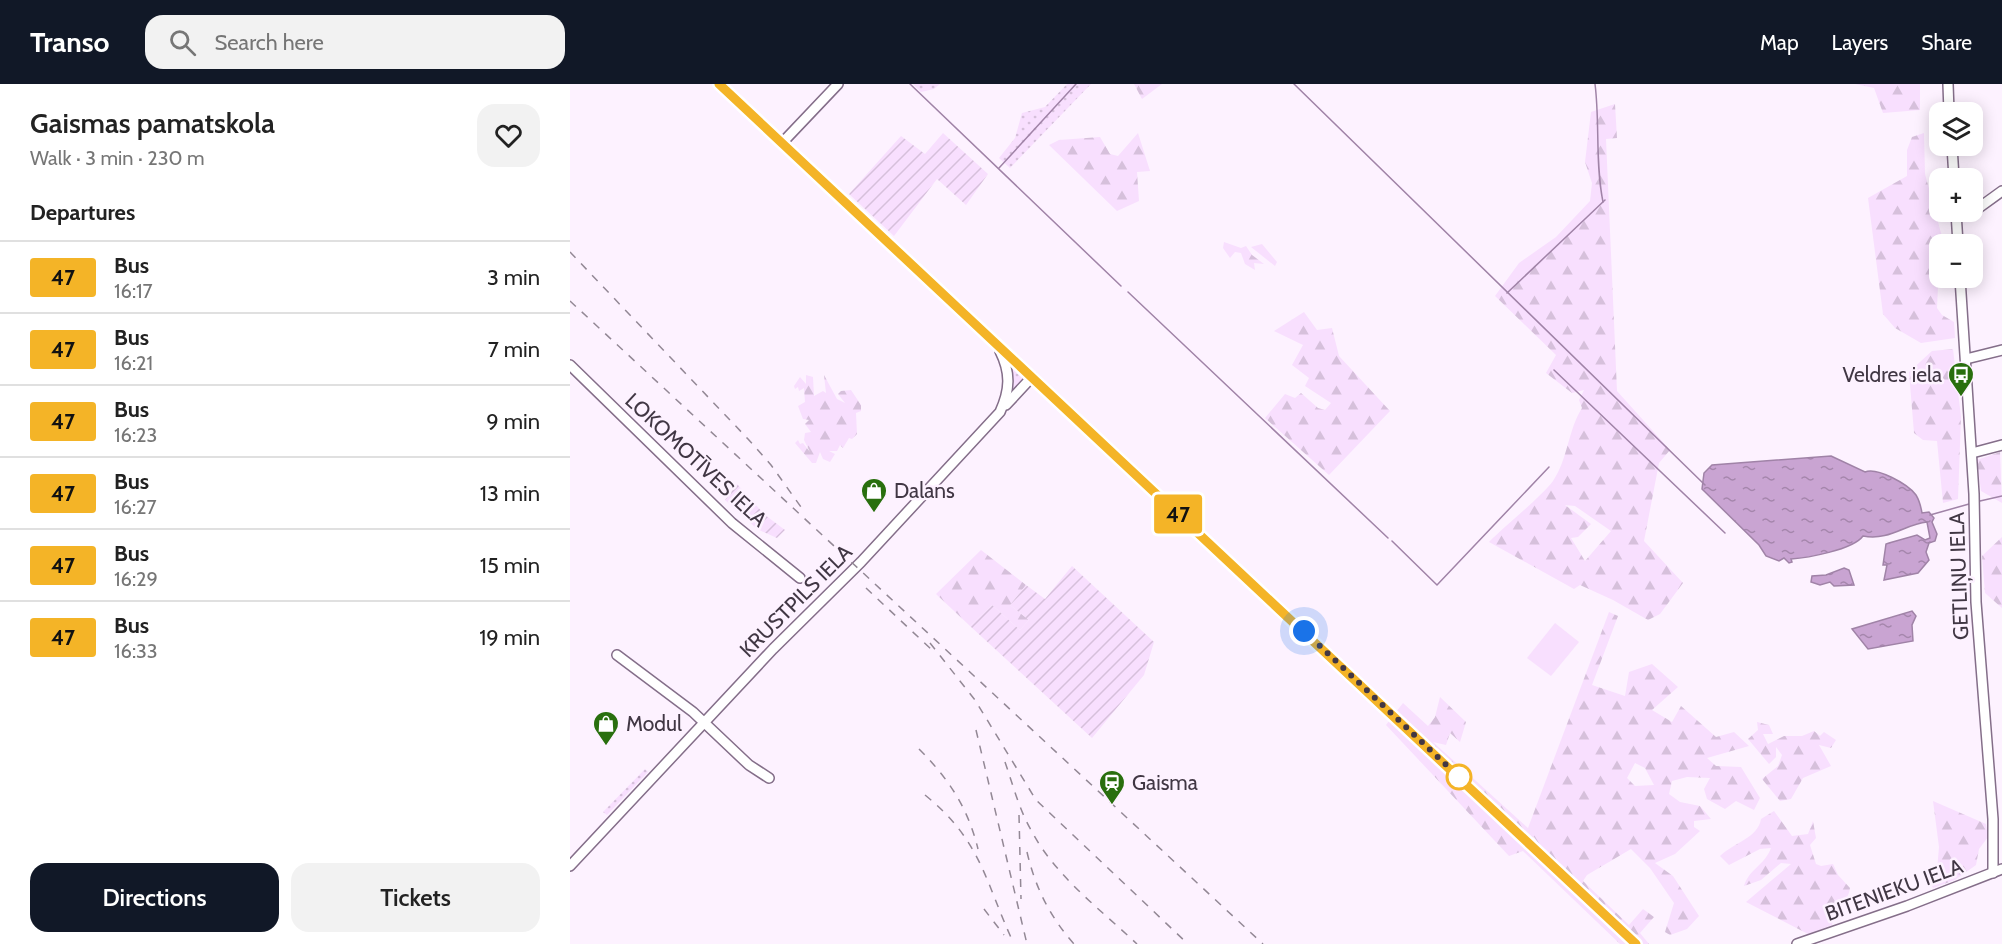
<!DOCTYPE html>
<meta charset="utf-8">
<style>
body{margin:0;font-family:Cabin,sans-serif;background:#f2f2f2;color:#222;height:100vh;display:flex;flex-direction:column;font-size:22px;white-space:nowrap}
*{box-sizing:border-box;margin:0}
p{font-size:20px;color:#767676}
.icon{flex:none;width:33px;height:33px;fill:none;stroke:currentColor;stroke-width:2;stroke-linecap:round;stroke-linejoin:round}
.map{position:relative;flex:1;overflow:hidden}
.side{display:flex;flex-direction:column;background:#fff;width:570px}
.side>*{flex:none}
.badge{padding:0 12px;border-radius:4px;font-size:21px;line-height:39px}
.fabs{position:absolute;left:1359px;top:18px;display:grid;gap:12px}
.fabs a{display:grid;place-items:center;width:54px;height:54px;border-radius:12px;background:#fff;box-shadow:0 3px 15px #0003;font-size:30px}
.you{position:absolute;width:30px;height:30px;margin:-15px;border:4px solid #fff;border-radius:50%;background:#1a73e8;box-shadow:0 0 0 9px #1a73e833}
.map>.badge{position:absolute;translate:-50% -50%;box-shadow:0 0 0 3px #fff}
h2{padding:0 30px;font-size:22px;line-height:54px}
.round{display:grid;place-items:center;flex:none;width:63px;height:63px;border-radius:18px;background:#f2f2f2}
.headline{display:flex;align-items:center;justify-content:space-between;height:102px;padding:0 30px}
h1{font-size:28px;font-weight:600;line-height:45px}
.action{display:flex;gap:12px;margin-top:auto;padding:12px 30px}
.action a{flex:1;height:69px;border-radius:18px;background:#111827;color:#fff;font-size:24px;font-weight:600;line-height:69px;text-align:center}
.action a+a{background:#f2f2f2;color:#222}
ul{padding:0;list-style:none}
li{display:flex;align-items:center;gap:18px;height:72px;padding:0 30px;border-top:2px solid #e0e0e0}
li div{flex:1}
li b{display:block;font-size:22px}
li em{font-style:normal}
li .badge{min-width:66px;font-weight:700;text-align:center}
header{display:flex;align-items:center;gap:36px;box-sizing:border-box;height:84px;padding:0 30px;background:#111827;color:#fff}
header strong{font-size:28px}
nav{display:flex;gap:33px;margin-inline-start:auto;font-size:21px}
.search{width:420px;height:54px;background:#f2f2f2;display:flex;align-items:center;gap:15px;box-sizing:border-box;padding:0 21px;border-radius:18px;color:#767676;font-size:22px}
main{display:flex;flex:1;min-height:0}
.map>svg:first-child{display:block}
.grass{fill:url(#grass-dots)}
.forest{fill:url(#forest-firs);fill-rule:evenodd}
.garden{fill:url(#garden-furrows)}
.pitch{fill:#f8dffe}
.water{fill:url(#water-ripples);stroke:#a083a7;stroke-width:1.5}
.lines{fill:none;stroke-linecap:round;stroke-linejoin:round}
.stream{stroke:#a083a7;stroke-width:1.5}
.minor-casing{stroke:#846e89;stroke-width:12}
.minor{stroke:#fff;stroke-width:9}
.rail{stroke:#938895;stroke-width:1.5;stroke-dasharray:8 8;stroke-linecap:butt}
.line-casing{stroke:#fff;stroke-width:14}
.line{stroke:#f4b427;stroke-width:9}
.walk{stroke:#413744;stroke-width:6;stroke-dasharray:0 10.8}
.stop-dot{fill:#fff;stroke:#f4b427;stroke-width:3}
.labels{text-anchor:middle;stroke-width:5;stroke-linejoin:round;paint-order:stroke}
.poi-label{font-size:21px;fill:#413744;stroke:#fdf2ff;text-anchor:start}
.street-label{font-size:21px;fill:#413744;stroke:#fdf2ff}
</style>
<header>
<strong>Transo</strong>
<div class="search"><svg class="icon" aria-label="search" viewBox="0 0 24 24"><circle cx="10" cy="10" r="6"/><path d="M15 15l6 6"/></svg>Search here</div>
<nav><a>Map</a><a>Layers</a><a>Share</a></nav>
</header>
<main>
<section class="side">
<div class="headline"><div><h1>Gaismas pamatskola</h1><p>Walk · 3 min · 230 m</p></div><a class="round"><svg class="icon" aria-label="heart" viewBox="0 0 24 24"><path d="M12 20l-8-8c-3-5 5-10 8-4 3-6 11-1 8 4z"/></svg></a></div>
<h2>Departures</h2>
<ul>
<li><span class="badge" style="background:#f4b427;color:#111">47</span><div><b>Bus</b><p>16:17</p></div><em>3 min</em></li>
<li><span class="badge" style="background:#f4b427;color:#111">47</span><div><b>Bus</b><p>16:21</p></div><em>7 min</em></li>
<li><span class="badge" style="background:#f4b427;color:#111">47</span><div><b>Bus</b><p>16:23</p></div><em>9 min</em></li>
<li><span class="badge" style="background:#f4b427;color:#111">47</span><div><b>Bus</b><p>16:27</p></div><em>13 min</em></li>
<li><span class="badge" style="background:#f4b427;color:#111">47</span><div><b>Bus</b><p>16:29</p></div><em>15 min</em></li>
<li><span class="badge" style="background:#f4b427;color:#111">47</span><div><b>Bus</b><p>16:33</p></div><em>19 min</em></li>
</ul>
<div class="action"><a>Directions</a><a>Tickets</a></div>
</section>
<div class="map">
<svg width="1432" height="860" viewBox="0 0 1432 860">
<defs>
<pattern id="grass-dots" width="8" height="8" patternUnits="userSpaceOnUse" patternTransform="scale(1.5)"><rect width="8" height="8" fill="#f8dffe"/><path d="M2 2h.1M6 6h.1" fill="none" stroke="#d6c0db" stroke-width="1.8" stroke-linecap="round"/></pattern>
<pattern id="forest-firs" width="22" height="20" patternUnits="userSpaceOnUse" patternTransform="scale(1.5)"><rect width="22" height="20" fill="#f8dffe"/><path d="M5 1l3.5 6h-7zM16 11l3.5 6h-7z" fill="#d6c0db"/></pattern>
<pattern id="garden-furrows" width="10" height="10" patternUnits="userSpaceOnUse" patternTransform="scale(1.5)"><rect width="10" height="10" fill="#f8dffe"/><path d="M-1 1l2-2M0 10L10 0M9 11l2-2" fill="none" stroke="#d6c0db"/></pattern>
<pattern id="water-ripples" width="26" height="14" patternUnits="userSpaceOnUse" patternTransform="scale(1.5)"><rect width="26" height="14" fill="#c9a4d2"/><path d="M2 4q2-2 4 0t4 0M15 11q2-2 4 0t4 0" fill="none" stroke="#a586ac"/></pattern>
</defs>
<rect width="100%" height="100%" fill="#fdf2ff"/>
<g class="grass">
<polygon points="343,0 370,0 364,5 351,8"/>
<polygon points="497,0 521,0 440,84 429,74 445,54 452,29 475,23"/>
<polygon points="442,281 453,290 454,296 441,310 444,300"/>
<polygon points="75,685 78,688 37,731 33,728"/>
</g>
<g class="forest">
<polygon points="564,0 592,0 572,15"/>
<polygon points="1285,0 1350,0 1350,26 1313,29 1304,4"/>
<path d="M1045,20L1047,54L1036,55L1047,307L1100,366L1089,379L1074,457L1113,499L1090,530L1078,536L1043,516L1010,501L1004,505L919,458C936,441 970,414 983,397C998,375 998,346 1012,324L1009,316L1014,306L1002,309L976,289L986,271L925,212L949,179L986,153L1020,117L1022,99L1015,78L1021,28ZM995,421L1005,422L1041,447L1015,477L1001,454L1008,453L1021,440Z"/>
<polygon points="568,49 580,87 567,88 569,117 547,127 479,61 489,56 530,53 540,70 548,72"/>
<polygon points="1354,49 1355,90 1374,160 1370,160 1367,224 1372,231 1384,238 1385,254 1351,259 1325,244 1313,230 1298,114 1337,92 1337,66 1342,53"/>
<polygon points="654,158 671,164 676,162 682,171 694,180 684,179 685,186 675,180 671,169 665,168 660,174 653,164"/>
<polygon points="692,160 707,178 705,182 681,163"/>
<polygon points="734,228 747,246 762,244 769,272 820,327 759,391 695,334 715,310 725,314 731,309 748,324 755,326 761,319 735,302 739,294 722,281 733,261 704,247"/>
<polygon points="1383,265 1391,333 1388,415 1373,419 1367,357 1353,356 1344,349 1339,288 1362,267"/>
<polygon points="236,291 243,293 244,312 253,307 256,309 254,291 267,315 275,319 268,310 271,307 281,306 291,321 291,327 286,329 287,350 282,355 279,354 273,364 270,361 267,367 259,367 265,370 260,378 253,375 250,368 246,379 242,379 225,359 228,356 230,360 233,359 240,368 234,356 235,349 241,348 235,340 239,336 233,335 228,322 235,318 234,304 229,307 228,303 225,305 224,302 230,293 236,300"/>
<polygon points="1430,368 1432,419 1411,407 1407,376"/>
<polygon points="1432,453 1432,524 1415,509 1412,472"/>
<polygon points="411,466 456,501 440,521 459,536 450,546 422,521 400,542 366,510"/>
<path d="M1039,528L1048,532L1022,601L1055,612L1059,588L1082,580L1108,603L1082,626L1102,638L1111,622L1146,653L1164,648L1179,662L1137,674L1146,682L1171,683L1190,714L1184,726L1166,717L1155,725L1137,715L1134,705L1140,694L1117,693L1102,697L1099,710L1110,718L1130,722L1141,735L1124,737V743L1130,747L1105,770L1085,779L1103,792L1129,832L1117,845L1100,851L1095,848L1104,819L1080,784L1061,765L1017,791L1013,797L1059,841L1073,825L1084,833L1070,849L1079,860H1050L953,767L939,772L816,641L833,619L858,642L865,633L870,613L896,638L890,658L880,649L876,661L863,658L958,744ZM1065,679L1075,684L1084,701L1065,702L1057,694ZM964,753L973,766L970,773L954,756Z"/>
<polygon points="1187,638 1199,641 1203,650 1193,650 1198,660 1214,652 1232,652 1244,647 1250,652 1254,648 1266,656 1261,664 1249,661 1261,682 1233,694 1221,715 1210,717 1192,695 1208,682 1212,671 1206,663 1206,673 1199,680 1178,655 1188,646"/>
<polygon points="1363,717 1416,740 1418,753 1409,765 1406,781 1385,796 1363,804 1356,790 1367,786 1369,763"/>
<path d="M1204,727L1222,752L1238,750L1243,737L1246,754L1240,761L1246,780L1251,782L1263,780L1268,791L1280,804C1278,819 1264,827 1262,841L1238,850L1176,818L1221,780L1211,779L1191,796L1174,802C1179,785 1195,781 1201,764L1190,765L1159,781L1150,772C1163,759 1188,754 1191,735Z"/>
</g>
<g class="garden">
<polygon points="373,49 418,90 396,121 367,95 324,152 279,110 331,52 355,70"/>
<polygon points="167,400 195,431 215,446 207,454 187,445 155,416"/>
<polygon points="502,482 584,558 574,591 522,654 400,542 422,521 450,546 459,536 440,521 456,501 475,515"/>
</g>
<polygon class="pitch" points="985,539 1009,558 981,592 957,574"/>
<g class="water">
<path d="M1261,372L1295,388C1307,383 1338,400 1346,411C1349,416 1351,423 1352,429L1359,428L1364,434L1362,438L1367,450L1365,457L1359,459L1356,468L1359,476L1348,489L1314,496L1317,481H1313L1316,460L1319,459L1347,451L1355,456L1360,454L1357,438C1335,440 1320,457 1293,452C1283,466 1236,474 1221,475L1222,478L1219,479L1214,474L1209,477L1196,472L1189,461L1132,405L1134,389L1142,381Z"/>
<polygon points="1274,484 1279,486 1284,501 1264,502 1260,498 1250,501 1241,498 1242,492 1256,491"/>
<polygon points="1342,527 1346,532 1342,541 1343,557 1298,565 1282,545"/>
</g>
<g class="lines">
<g class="stream">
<polyline points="340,0 551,202"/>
<polyline points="724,0 1135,401"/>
<path d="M1025,0C1030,39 1025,79 1033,118"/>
<polyline points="429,84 506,0"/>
<polyline points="558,208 818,454"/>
<polyline points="937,209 1035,116"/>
<polyline points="984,286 1155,449"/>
<polyline points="1410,417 1432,412"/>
<polyline points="1360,431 1399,420"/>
<polyline points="822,457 867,501 979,383"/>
</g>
<defs>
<g id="minor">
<polyline points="149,0 1066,860"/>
<polyline points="1378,0 1379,28"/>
<polyline points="212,59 268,0"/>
<polyline points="1382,62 1384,94"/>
<polyline points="1386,128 1388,160"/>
<polyline points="1386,129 1403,128 1432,107"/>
<polyline points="1390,194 1404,410 1406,518 1423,735 1423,789"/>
<polyline points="1396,275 1432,266"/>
<polyline points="0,281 162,439 230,494"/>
<polyline points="436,321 462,293"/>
<polyline points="1402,369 1432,361"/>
<polyline points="47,571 123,628 179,681 199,694"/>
<path d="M0,782L203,565L291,478L430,328C440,306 441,289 430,267"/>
<polyline points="1227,860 1337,822 1432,785"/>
</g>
</defs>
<use href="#minor" class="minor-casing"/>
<use href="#minor" class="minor"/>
<g class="rail">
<polyline points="0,168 178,355 201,381 231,423"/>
<polyline points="0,217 693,860"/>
<polyline points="296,504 363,567"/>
<polyline points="360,559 405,616 466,716 618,860"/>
<polyline points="406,646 457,860"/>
<path d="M349,665C379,695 398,724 408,765"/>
<path d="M435,678C443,701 449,725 461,746C485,792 530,825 567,860"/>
<path d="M355,711C412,757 415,798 444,860"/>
<polyline points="449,731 451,815"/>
<path d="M457,768C465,803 480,833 504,860"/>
<polyline points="414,825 434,851"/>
</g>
</g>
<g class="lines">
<defs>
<polyline id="line" points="149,0 1066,860"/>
</defs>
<use href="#line" class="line-casing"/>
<use href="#line" class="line"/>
<polyline class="walk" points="734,547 889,693"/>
</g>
<defs>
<symbol id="bus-pin" viewBox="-11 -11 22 30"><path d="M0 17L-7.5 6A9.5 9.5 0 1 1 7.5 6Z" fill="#296f0e" stroke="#fdf2ff"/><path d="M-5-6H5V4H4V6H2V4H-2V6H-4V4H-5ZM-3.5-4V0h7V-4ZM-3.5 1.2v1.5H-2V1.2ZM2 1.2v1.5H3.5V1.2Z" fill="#fff"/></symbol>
<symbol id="shop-pin" viewBox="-11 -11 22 30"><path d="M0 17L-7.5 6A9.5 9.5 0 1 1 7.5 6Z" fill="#296f0e" stroke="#fdf2ff"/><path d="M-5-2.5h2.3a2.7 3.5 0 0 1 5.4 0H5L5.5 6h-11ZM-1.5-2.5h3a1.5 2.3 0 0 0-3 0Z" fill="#fff"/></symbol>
<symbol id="station-pin" viewBox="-11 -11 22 30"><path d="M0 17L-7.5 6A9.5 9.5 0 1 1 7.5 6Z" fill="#296f0e" stroke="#fdf2ff"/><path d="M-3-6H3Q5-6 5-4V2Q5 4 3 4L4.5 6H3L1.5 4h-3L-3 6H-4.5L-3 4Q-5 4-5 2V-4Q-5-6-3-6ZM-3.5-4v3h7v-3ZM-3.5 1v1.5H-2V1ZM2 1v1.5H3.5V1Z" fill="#fff"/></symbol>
</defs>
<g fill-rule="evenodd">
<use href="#bus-pin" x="1376" y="276" width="30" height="40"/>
<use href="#shop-pin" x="289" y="392" width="30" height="40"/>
<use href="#shop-pin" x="21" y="625" width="30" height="40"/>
<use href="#station-pin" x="527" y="684" width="30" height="40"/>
</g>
<circle class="stop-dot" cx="889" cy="693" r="12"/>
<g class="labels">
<g class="poi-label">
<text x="1372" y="298" text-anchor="end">Veldres iela</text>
<text x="324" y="414">Dalans</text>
<text x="56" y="647">Modul</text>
<text x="562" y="706">Gaisma</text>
</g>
<g class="street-label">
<text transform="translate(126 376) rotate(43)" y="7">LOKOMOTĪVES IELA</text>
<text transform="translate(1389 492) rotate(-92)" y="7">GETLIŅU IELA</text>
<text transform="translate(226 517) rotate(-45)" y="7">KRUSTPILS IELA</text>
<text transform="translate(1324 806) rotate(-20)" y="7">BITENIEKU IELA</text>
</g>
</g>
</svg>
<div class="fabs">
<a><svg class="icon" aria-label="layers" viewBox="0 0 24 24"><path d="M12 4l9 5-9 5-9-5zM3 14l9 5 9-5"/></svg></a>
<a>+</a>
<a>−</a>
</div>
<div class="you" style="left:734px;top:547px"></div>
<b class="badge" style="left:608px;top:430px;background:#f4b427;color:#111">47</b>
</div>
</main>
